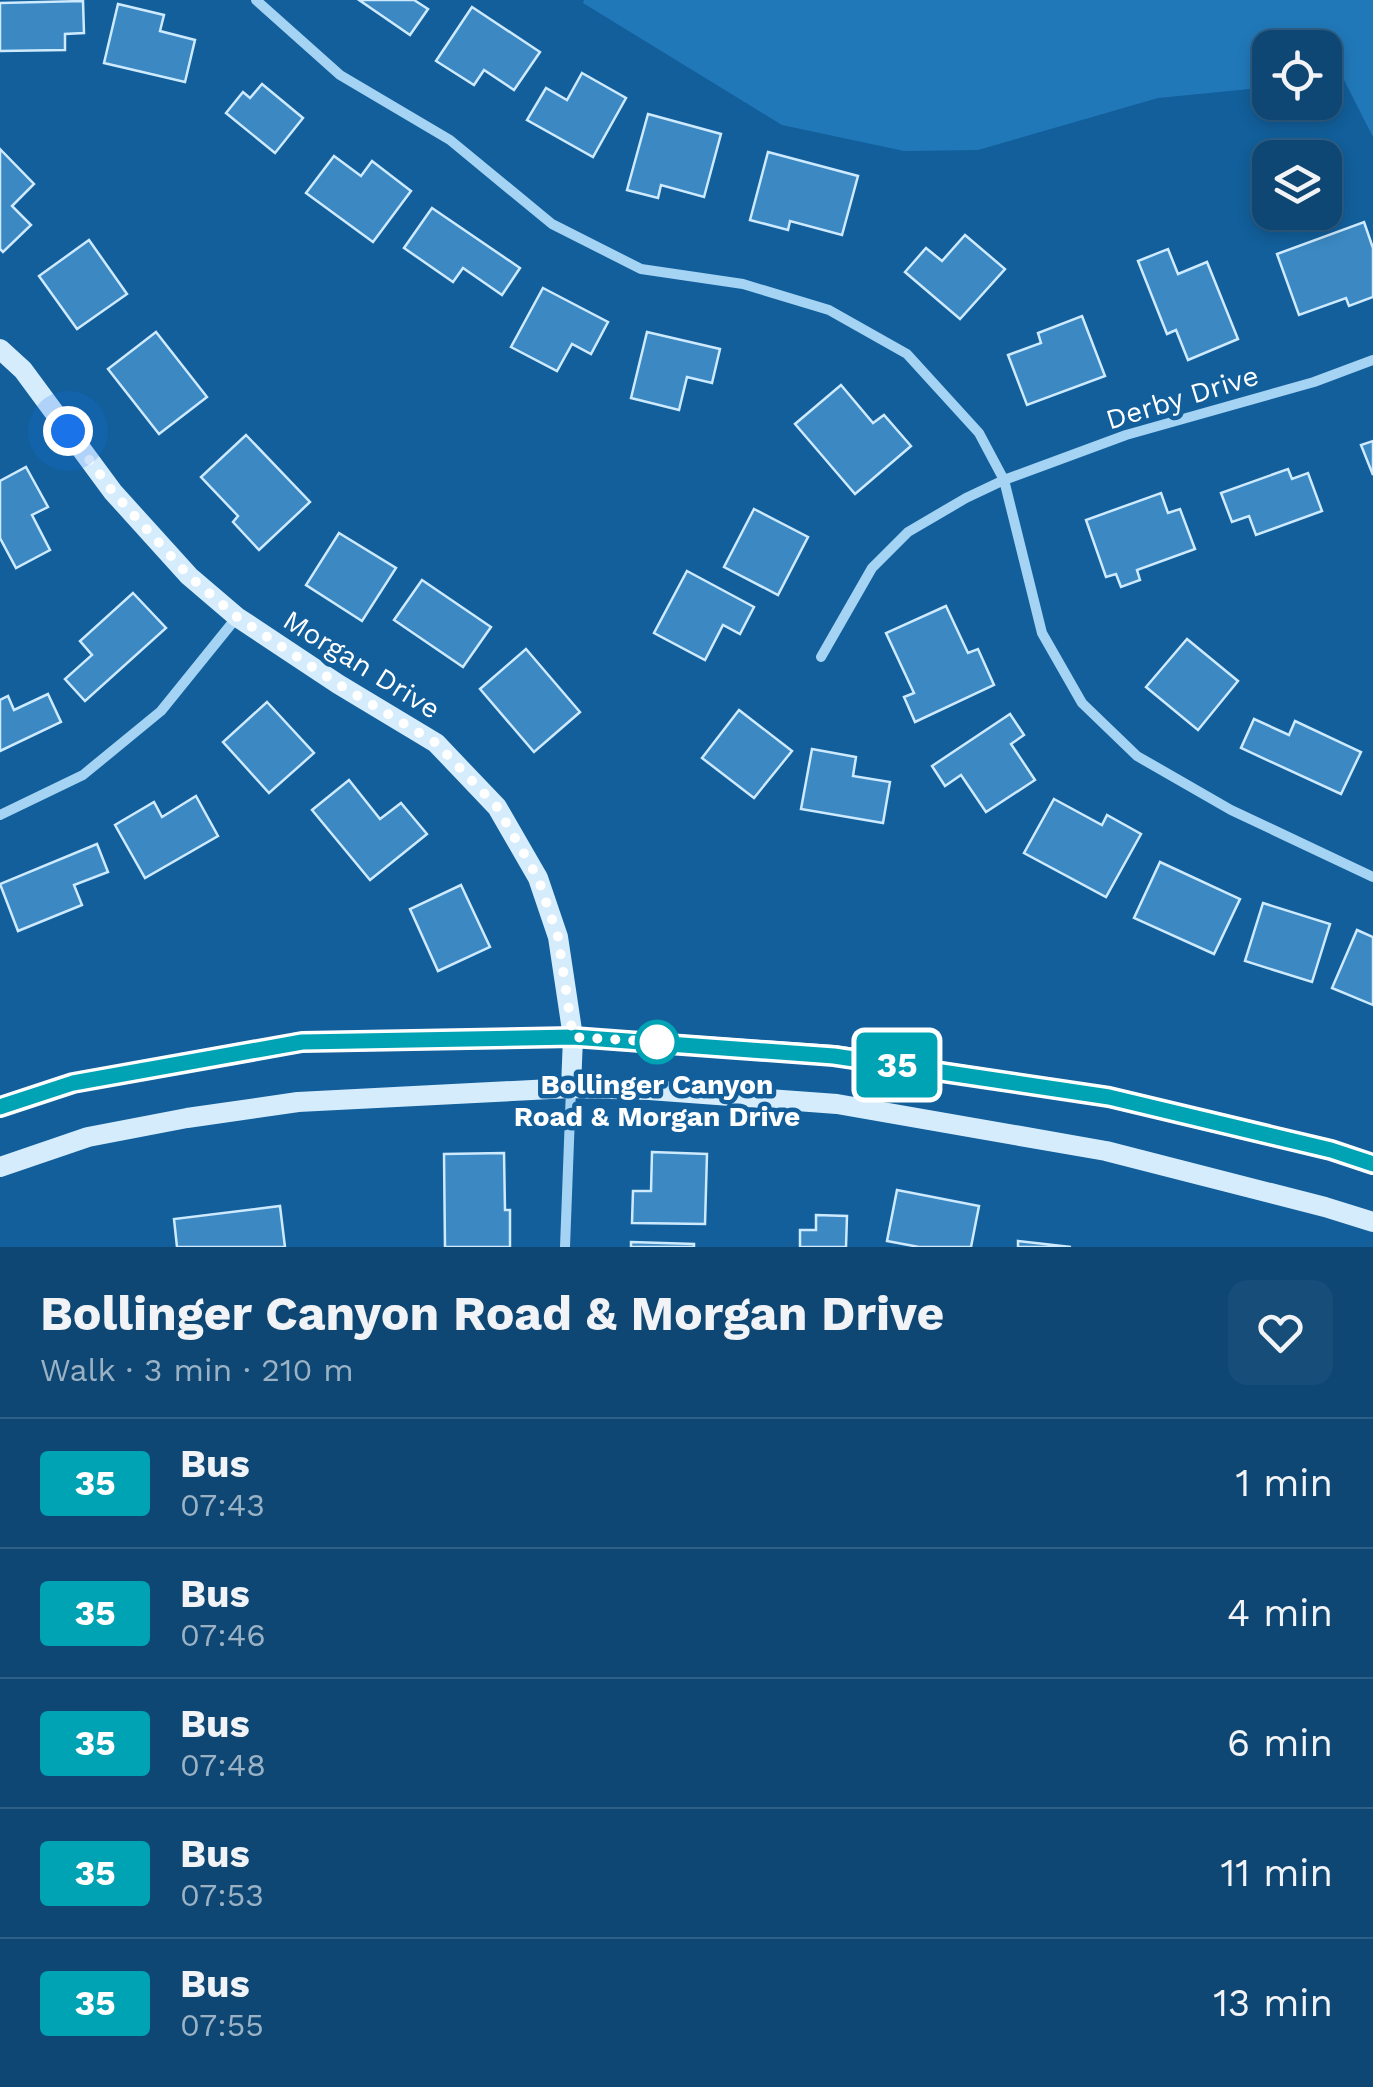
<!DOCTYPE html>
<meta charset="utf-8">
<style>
body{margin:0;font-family:"Work Sans",sans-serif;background:#174e79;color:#f1f3f6;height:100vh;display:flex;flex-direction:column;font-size:38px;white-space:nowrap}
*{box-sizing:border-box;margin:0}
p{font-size:32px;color:#9bb2c5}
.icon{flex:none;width:55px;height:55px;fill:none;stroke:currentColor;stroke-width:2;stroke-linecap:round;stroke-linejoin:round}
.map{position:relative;height:1247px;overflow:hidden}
.sheet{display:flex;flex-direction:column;background:#0e4774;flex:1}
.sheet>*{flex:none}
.badge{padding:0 20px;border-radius:8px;font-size:35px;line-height:65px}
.fabs{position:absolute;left:1252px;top:30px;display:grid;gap:20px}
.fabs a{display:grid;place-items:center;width:90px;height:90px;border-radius:20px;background:#0e4774;box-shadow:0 5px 15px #0003,0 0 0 2px #2e5f86;font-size:50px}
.you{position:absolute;width:50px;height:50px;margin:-25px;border:8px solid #fff;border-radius:50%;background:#1a73e8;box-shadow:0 0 0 15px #1a73e833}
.map>.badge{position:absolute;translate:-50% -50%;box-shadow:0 0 0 5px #fff}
.round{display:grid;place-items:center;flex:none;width:105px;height:105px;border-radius:20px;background:#174e79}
.summary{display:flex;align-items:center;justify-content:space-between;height:170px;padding:0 40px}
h1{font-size:48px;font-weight:700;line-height:75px}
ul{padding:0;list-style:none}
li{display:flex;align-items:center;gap:30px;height:130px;padding:0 40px;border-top:2px solid #2e5f86}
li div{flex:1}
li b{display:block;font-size:38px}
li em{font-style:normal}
li .badge{min-width:110px;font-weight:700;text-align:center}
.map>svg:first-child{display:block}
.green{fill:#2178b8}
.building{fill:#3b88c2;stroke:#ceeafe;stroke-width:2.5}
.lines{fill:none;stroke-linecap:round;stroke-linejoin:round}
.street{stroke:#a5d3f4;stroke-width:10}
.secondary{stroke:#d5ecfd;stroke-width:20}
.line-casing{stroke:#fff;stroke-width:22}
.line{stroke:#00a3b4;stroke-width:15}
.walk{stroke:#fff;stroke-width:10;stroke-dasharray:0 18}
.stop-dot{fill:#fff;stroke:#00a3b4;stroke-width:5}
.labels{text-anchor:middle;stroke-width:9;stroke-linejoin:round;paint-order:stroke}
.street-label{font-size:28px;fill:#fff;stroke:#125f9b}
.stop-label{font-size:28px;font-weight:bold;fill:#fff;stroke:#125f9b}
</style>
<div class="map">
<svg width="1373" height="1247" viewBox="0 0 1373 1247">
<rect width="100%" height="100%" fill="#125f9b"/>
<polygon class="green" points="584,0 1373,0 1373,137 1344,80 1325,81 1325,48 1270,48 1270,87 1158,98 978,150 904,151 782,125 583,3"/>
<g class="building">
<polygon points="359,0 414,0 428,9 410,35"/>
<polygon points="83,1 84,33 65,34 65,50 0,51 0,3"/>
<polygon points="118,4 164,15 160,31 195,40 185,82 104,63"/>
<polygon points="472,7 540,52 514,90 484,70 474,85 436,61"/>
<polygon points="582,73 626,98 593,157 527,120 546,88 567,100"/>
<polygon points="262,84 303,118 275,153 226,113 243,92 250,98"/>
<polygon points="648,114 721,134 704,197 661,185 658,198 627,190"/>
<polygon points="0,149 34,184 12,206 31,225 3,252 0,249"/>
<polygon points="768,152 858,176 842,235 790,221 788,230 750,220"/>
<polygon points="334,156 361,176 372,161 411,191 373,242 306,193"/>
<polygon points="432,208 520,268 502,295 463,268 453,282 404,248"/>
<polygon points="1364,222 1373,248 1373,297 1349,306 1346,298 1299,315 1277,254"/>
<polygon points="965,235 1005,269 960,319 905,272 926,248 942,261"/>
<polygon points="89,240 127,294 77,329 39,276"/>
<polygon points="1168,249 1178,274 1207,262 1238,339 1188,360 1176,330 1167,334 1138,261"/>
<polygon points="543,288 608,322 591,354 572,344 557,371 511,347"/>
<polygon points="1082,316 1105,376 1027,405 1008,355 1041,343 1038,333"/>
<polygon points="156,332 207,397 159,434 108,369"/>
<polygon points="647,332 720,349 712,383 687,377 679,410 631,398"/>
<polygon points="841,385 873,423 884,415 911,446 855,494 795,424"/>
<polygon points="246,435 310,502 259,550 233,522 238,516 201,477"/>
<polygon points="1373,441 1373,475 1361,445"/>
<polygon points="26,467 48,507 32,515 50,550 16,568 0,538 0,481"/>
<polygon points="1288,469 1292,479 1308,473 1322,511 1256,535 1249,516 1232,522 1221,493"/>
<polygon points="1161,493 1168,513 1180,509 1195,549 1137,570 1140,580 1121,587 1116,574 1106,577 1086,520"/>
<polygon points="754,509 808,537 778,595 724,567"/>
<polygon points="339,533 396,568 362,621 306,585"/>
<polygon points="687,571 754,607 740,634 723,625 705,660 654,633"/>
<polygon points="422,580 491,627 463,667 394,620"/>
<polygon points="133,593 166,628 85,701 65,679 92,655 80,641"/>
<polygon points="946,606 968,653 978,649 994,685 915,722 904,697 914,693 886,633"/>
<polygon points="1187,639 1238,681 1198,730 1146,687"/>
<polygon points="526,649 580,712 534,752 480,689"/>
<polygon points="48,694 61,722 0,751 0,700 8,696 14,710"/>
<polygon points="267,702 314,753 269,793 223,742"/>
<polygon points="739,710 792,751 754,798 702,758"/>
<polygon points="1010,714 1024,735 1011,744 1035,780 986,812 961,775 945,786 932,766"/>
<polygon points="1254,719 1289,735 1295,721 1361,752 1341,794 1241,748"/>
<polygon points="812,749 856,757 853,776 890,782 883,823 801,809"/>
<polygon points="349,780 380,819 401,803 427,834 370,880 312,810"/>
<polygon points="196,796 218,836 145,878 115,825 154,802 162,817"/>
<polygon points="1054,799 1102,825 1107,815 1141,834 1106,897 1024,853"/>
<polygon points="97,844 108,872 74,885 82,905 18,931 0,884"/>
<polygon points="1160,862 1240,899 1214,954 1134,918"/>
<polygon points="461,885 490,947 438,971 410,909"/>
<polygon points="1263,903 1330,924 1312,982 1245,961"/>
<polygon points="1357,930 1373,937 1373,1005 1332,988"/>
<polygon points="652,1152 707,1154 705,1224 632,1223 633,1191 651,1191"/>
<polygon points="504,1153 505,1210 510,1210 510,1247 445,1247 444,1154"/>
<polygon points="897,1190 979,1206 971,1247 919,1247 887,1241"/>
<polygon points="280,1206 285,1247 177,1247 174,1219"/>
<polygon points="816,1215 847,1216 846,1247 800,1247 800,1230 816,1230"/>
<polygon points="1018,1241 1071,1247 1018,1247"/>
<polygon points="631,1242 694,1244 694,1247 631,1247"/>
</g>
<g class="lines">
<g class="street">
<polyline points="256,0 340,75 450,140 552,224 641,269 743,284 829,310 907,354 979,433 1004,480 1042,633 1082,703 1137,756 1231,810 1373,877"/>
<polyline points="821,657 872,568 908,532 966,498 1004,480 1126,435 1314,382 1373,360"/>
<polyline points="0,815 83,775 161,711 237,617"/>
<polyline points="565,1247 571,1089"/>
</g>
<g class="secondary">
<polyline points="0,349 23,370 113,492 189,576 237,617 338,684 436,743 497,807 538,878 558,937 573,1037 571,1088"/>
<polyline points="0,1107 73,1083 303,1042 573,1037 834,1055 1109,1097 1331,1150 1373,1164"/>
<polyline points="0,1167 88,1137 187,1118 298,1102 571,1088 649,1090 837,1104 1106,1151 1325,1207 1373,1222"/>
</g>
</g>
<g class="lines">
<defs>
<polyline id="line" points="0,1107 73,1083 302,1042 573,1037 834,1056 1109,1097 1331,1150 1373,1164"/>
</defs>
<use href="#line" class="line-casing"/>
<use href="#line" class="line"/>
<polyline class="walk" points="68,431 113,492 189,576 237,617 338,684 436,743 497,807 538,878 558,937 573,1037 657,1042"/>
</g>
<circle class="stop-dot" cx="657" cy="1042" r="20"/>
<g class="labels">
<g class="street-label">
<text transform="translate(1182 397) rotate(-17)" y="10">Derby Drive</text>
<text transform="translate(362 664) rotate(32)" y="10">Morgan Drive</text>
</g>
<g class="stop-label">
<text x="657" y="1094">Bollinger Canyon<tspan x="657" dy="32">Road &amp; Morgan Drive</tspan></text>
</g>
</g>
</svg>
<div class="fabs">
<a><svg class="icon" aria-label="locate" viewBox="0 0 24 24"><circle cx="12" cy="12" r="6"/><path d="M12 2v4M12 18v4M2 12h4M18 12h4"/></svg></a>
<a><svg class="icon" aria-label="layers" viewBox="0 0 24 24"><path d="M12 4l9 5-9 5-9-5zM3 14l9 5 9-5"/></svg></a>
</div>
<div class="you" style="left:68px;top:431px"></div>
<b class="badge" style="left:897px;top:1065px;background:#00a3b4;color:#fff">35</b>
</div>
<section class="sheet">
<div class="summary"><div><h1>Bollinger Canyon Road &amp; Morgan Drive</h1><p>Walk · 3 min · 210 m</p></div><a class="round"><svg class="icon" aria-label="heart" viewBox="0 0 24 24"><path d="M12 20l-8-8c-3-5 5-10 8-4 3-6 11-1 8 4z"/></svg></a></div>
<ul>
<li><span class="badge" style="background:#00a3b4;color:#fff">35</span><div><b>Bus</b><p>07:43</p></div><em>1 min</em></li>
<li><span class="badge" style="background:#00a3b4;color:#fff">35</span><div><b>Bus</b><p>07:46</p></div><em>4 min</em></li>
<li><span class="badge" style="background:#00a3b4;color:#fff">35</span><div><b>Bus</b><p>07:48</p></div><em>6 min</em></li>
<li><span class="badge" style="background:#00a3b4;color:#fff">35</span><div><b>Bus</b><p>07:53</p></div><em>11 min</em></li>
<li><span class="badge" style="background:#00a3b4;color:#fff">35</span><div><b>Bus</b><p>07:55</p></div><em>13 min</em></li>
</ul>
</section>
